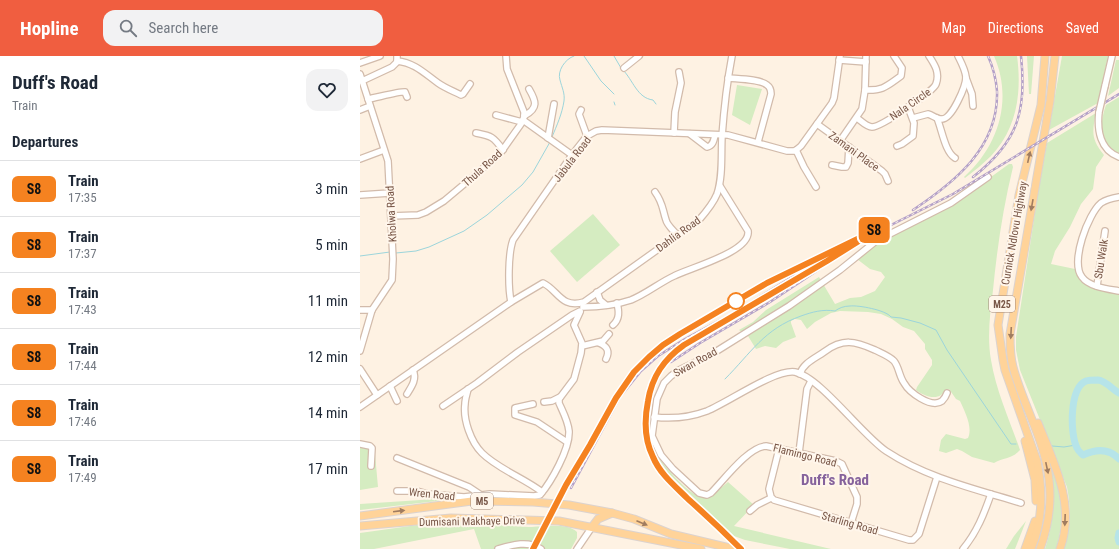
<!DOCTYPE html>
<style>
body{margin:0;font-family:"Roboto Condensed",sans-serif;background:#f2f2f3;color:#1f2937;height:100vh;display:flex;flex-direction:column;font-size:15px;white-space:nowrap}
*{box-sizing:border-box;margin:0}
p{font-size:13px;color:#747a83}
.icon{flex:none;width:22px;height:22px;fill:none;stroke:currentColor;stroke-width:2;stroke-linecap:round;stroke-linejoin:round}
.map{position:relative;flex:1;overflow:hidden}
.panel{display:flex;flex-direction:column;background:#fff;width:360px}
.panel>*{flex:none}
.badge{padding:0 8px;border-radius:6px;font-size:14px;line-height:26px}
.map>.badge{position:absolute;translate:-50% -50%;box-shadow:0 0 0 2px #fff}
h2{padding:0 12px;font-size:15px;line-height:36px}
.round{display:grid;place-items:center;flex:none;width:42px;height:42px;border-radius:12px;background:#f2f2f3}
.headline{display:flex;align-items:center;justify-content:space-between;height:68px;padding:0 12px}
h1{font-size:19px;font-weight:700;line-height:30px}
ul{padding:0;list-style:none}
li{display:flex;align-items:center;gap:12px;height:56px;padding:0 12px;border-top:1px solid #e0e1e3}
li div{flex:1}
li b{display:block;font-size:15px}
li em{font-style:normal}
li .badge{min-width:44px;font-weight:700;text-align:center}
header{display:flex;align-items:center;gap:24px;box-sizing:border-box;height:56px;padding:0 20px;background:#f05e40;color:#fff}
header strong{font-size:19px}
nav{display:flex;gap:22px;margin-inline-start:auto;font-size:14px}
.search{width:280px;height:36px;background:#f2f2f3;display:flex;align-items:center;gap:10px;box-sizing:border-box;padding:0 14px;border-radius:12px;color:#747a83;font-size:15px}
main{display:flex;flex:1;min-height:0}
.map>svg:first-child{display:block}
.green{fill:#d5ecc1}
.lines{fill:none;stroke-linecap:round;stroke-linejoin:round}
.stream{stroke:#9cd5db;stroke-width:1}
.river{stroke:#b6e4e9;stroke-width:7}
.minor-casing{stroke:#d2bbab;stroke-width:8}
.major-casing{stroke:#dcd3cf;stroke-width:9}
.minor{stroke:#fff;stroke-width:5.5}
.major{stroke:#ffd399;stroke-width:7}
.rail-casing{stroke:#b4a1c8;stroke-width:2.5}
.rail{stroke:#fff6eb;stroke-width:1;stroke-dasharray:3;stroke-linecap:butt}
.minor-bridge-casing{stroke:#d2bbab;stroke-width:8;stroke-linecap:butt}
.minor-bridge{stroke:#fff;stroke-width:5.5}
.oneway{fill:#a07c60}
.line-casing{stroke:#fff;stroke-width:9}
.line{stroke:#f58220;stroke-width:6}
.stop-dot{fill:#fff;stroke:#f58220;stroke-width:2}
.labels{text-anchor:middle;stroke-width:4;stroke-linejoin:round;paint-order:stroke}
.shield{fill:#fff6eb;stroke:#a08678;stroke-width:1}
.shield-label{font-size:10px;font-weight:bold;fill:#785647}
.street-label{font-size:11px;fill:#785647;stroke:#fff6eb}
.district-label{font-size:15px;font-weight:bold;fill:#85629c;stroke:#fff6eb}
</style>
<header>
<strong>Hopline</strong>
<div class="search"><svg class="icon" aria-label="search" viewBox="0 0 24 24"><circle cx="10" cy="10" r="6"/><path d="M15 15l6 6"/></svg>Search here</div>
<nav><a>Map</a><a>Directions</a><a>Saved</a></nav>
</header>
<main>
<section class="panel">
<div class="headline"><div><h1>Duff's Road</h1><p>Train</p></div><a class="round"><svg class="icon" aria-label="heart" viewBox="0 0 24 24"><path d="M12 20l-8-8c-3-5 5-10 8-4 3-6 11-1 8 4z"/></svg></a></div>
<h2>Departures</h2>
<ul>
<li><span class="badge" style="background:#f58220;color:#111">S8</span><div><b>Train</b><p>17:35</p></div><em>3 min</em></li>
<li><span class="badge" style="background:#f58220;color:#111">S8</span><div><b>Train</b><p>17:37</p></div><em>5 min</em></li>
<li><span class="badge" style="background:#f58220;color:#111">S8</span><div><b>Train</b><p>17:43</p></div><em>11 min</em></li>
<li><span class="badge" style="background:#f58220;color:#111">S8</span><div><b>Train</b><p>17:44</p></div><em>12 min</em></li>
<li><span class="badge" style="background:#f58220;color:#111">S8</span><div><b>Train</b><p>17:46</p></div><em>14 min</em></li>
<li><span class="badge" style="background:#f58220;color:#111">S8</span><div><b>Train</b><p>17:49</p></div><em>17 min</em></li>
</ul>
</section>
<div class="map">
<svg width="759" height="493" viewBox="0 0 759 493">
<rect width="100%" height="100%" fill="#fef2e3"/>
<g class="green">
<path d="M634,0H657C662,36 657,73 631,100C623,108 614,115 605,122L604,121C639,90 653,43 634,0Z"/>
<polygon points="667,0 674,0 671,38 669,38"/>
<polygon points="702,0 748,0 738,47 689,74"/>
<polygon points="756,4 759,4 759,32 748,40"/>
<polygon points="377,29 402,33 390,69 372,59"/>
<path d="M759,41V98C739,86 739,69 746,49Z"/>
<path d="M736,57C732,76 731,83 744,99L736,111L733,133L721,148L710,171L695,195L691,208L715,213C720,233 742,234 759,238V493H703C711,473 711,452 707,431L660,314L656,294V281L678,137L687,87Z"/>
<path d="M649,108H652L653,111C643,152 637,193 633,234C630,258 627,281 631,304C636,335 650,365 660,394C651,404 644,401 634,407L612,401L602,395L597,393L586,397L579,395L581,384L586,378L605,383L608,382C613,371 605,356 600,345L596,343L589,333C585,335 584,337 581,339C574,344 562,339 556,334L557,331L572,309V304L565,293V288L554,275L543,271L532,263L521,258L508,256L480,255L471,257L455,266L447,273L441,264L435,263L431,265V267L436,281L423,286L416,292L405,290L396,293L388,280L379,274L393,266L406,254L459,221L475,248L490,242L501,241L515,235L525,221L521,216L510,213L493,200L617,131Z"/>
<polygon points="233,158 260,189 217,226 190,195"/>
<polygon points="0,391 9,391 15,398 18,431 0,434"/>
<path d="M295,398C307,411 330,444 349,442L368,426L394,449L374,470L471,493H430L385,484L374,480L309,418Z"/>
<path d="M690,409C703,436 705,465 696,493H685C694,465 696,438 690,409Z"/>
<polygon points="91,442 94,443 0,454 0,448"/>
<polygon points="666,465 655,493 646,493 654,480"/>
<path d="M79,466C91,466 104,465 116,466C134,468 151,471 169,471C182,471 207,466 217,476V482L211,493H121L114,473L14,493H0V477Z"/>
</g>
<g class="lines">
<g class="stream">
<polyline points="224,0 241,25 254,38"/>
<polyline points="254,0 261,12"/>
<path d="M263,14C273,24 277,42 293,44L296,48"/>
<polyline points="254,46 255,49"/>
<path d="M192,81C197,69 202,58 204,45C205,37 202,32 200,24C197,15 205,3 214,0"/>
<polyline points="36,197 56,195 69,191 104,175 127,159 162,129 173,116 190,86"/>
<polyline points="0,200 30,196"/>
<path d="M365,323C391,297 404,273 441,260C452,256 463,253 475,255C479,252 484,250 490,250C498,249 526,254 531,261L541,262L560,267L576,274L587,294L651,388H656"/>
<polyline points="692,390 704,391 716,389"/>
</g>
<g class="river">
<path d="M759,337C752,333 746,325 738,324C735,324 729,324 726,325C709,332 710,379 717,392C718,395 721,397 723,399C736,393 749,392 759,403"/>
<polyline points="759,477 758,482 759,486"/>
</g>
<defs>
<g id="minor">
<polyline points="479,4 506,6"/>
<path d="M37,5C55,7 64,17 78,27C85,32 93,35 101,39L103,38L110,28"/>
<polyline points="0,7 20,0"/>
<polyline points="264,12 279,0"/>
<polyline points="0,18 28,105 33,203 32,224 12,254 0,295"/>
<path d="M368,22C377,23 400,23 407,29C410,31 411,34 411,38L398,86"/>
<polyline points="606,22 612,38 613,50"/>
<polyline points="2,25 32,11 37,6 37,0"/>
<polyline points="745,30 752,0"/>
<path d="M505,34C523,35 527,30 541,20L542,12L534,0"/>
<path d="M8,43C15,42 41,35 45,36L47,41"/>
<polyline points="0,54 10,50"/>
<polyline points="221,54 219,58 227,80"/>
<path d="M739,56C737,74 740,94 759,101"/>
<polyline points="136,59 162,66"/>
<path d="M164,60C179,52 176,45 169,33"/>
<path d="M497,62C501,65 507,71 512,71C521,71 573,36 576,28C580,17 575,9 569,0"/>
<path d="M553,62L568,58C573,59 577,64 582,63C592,63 606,30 606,21C605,13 601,6 598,0"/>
<path d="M577,62C582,74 585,96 595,102"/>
<polyline points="163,64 212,99"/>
<polyline points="457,68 522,115 525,118 528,125"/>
<path d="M116,77C131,80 133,80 143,94"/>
<polyline points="314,77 315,56 321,27 319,16"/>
<path d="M330,78L347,91C353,90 354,84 355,79"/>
<polyline points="188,82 194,48"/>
<polyline points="480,85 502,53 505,34 506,0"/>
<polyline points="537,90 542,88 553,80 554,67 548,51"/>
<polyline points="436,94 444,111 456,131"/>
<polyline points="0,103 24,94"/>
<polyline points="472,109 482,111 486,111 488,107 489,91"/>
<path d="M295,136C303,147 302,152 306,164C307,169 314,175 317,179"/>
<polyline points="0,139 30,137"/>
<path d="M759,141C753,142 747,143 741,147C728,158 710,206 722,221C729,231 748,233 759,235"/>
<polyline points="31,160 58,159 66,156 84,145 139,99 161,68 164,61 164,56 147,13 146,0"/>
<polyline points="737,230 745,175"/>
<polyline points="237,236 240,244 246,249"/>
<path d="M151,246L183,227C198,234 201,253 224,246L339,164C346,156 353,148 357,138C363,121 361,99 362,80C364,53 367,26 372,0"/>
<path d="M223,251C239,251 256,249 271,244C286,238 299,227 314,220C329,212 391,196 388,175L360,130"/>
<polyline points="0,254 12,254"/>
<path d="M253,269C260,263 259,255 257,247"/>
<path d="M239,287C247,290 250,295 246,303"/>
<polyline points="222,290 243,285 249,278"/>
<polyline points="0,313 17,339"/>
<path d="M440,318C443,307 456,302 464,296C483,282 495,285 515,294C521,297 529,300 534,305C539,311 539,320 544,327C549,336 571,353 582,345C584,343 586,340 587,337"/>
<polyline points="30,330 37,345"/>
<path d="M108,333C107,338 105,343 105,348C103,364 111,386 122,397C138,413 164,422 182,436"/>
<path d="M47,338C52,330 57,323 53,314"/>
<polyline points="184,346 192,345 200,341"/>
<polyline points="173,348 155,352 155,359 177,366 207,386"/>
<polyline points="83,350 117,327 158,296 212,259 220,255"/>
<path d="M0,351L151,246C148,231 148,198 153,184L212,99L227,80L236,75L242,74L368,79L427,95H435L441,90L472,47L474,42L480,0"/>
<path d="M294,361C311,363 331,361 347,355C369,346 415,313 435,316C460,321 502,379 526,395C567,422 615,433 661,447"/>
<polyline points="0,388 10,390 12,392 11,410"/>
<polyline points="419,393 409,433 411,441 414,444 549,484 553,484 559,478 577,421"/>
<polyline points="439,397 447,333 451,325"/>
<polyline points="37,402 109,431 121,439"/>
<path d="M37,435H57L68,438L104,441L130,438L174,440L180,439C191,426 210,393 209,375C208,365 203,356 199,347V343L214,323L221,297L222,287L214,269L220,256"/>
<polyline points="390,455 397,449 411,442"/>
<path d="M491,467L497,448V441L482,408L476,405L406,390C388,391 364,424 351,437L347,439L339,437L313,413L301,399L292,380L297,343L304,327L311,320L319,314L352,298L429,250L480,214L516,185L591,147L628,121"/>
<path d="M138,493C152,489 168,484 181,493"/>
<polyline points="217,493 232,471"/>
<path d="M603,493C617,476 624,458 631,438"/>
</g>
<g id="major">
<path d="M678,367C694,407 716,449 700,493"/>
<polyline points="665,385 675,424 676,445"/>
<polyline points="0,460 112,445 173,446 209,449 252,457 274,463 311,478 374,493"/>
<polyline points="0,470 91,462 199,465 341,493"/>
<polyline points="232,471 238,463 252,457"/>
<polyline points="665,493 675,465"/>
<path d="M671,493C683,465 683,435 677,405L645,314L643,304L638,269L659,139L681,49L685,0"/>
<path d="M680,493C688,471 692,448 689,424C685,384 663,349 653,311C650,300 650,289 650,278L690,45L695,0"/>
</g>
</defs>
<use href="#minor" class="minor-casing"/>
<use href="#major" class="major-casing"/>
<use href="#minor" class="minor"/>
<use href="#major" class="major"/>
<defs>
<g id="rail">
<path d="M613,121C658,86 667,55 661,0"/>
<path d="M553,154C595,126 639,91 637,35C636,23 633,11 628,0"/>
<path d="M322,290C303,304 292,322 288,345C284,364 284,383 293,401C301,419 317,432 330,445C347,461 364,476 381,493"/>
<polyline points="293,297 320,278 407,227 432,214"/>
<polyline points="311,306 340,287 410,246 482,198"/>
<polyline points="211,432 260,341 281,315 298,300 325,283 375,256 453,208 593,138 759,38"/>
</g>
</defs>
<use href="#rail" class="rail-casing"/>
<use href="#rail" class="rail"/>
<defs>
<polyline id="minor-bridge" points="739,56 745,30"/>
</defs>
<use href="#minor-bridge" class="minor-bridge-casing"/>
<use href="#minor-bridge" class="minor-bridge"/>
</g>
<defs><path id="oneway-solid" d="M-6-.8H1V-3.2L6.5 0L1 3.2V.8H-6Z"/></defs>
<g class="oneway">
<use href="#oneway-solid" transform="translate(669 101) rotate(-77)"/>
<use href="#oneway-solid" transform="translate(672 149) rotate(100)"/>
<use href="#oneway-solid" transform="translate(651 277) rotate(93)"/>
<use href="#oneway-solid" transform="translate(687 412) rotate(78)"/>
<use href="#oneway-solid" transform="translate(39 455) rotate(-7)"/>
<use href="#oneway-solid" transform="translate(705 464) rotate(92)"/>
<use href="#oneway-solid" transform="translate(282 467) rotate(23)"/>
</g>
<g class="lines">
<defs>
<path id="line" d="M173,493L206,429L230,389L256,342L274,316L289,301L303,289L320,278L407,227L518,173L467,205L324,289C304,303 292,320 288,345C284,365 284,383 293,401C300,418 315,430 328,443C346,459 364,476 381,493"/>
</defs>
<use href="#line" class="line-casing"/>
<use href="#line" class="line"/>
</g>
<circle class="stop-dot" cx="376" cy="245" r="8"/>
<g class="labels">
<g class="shield">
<rect x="629" y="240" width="26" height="16" rx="3"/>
<rect x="111" y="437" width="22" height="16" rx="3"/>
</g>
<g class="shield-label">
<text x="642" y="252">M25</text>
<text x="122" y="449">M5</text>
</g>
<g class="street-label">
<text transform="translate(550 48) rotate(-35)" y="4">Nala Circle</text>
<text transform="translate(494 95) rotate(36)" y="4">Zamani Place</text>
<text transform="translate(212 103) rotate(-52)" y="4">Jabula Road</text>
<text transform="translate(122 112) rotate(-42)" y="4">Thula Road</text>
<text transform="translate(31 158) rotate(-93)" y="4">Kholwa Road</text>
<text transform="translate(654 177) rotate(-80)" y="4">Curnick Ndlovu Highway</text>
<text transform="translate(318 178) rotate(-36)" y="4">Dahlia Road</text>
<text transform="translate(741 203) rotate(-81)" y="4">Sbu Walk</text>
<text transform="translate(335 306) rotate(-29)" y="4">Swan Road</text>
<text transform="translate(445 399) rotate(14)" y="4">Flamingo Road</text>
<text transform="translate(72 438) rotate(6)" y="4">Wren Road</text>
<text transform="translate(112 465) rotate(-1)" y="4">Dumisani Makhaye Drive</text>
<text transform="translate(490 467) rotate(16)" y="4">Starling Road</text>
</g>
<g class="district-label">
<text x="475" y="429">Duff's Road</text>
</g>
</g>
</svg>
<b class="badge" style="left:514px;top:174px;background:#f58220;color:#111">S8</b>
</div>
</main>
